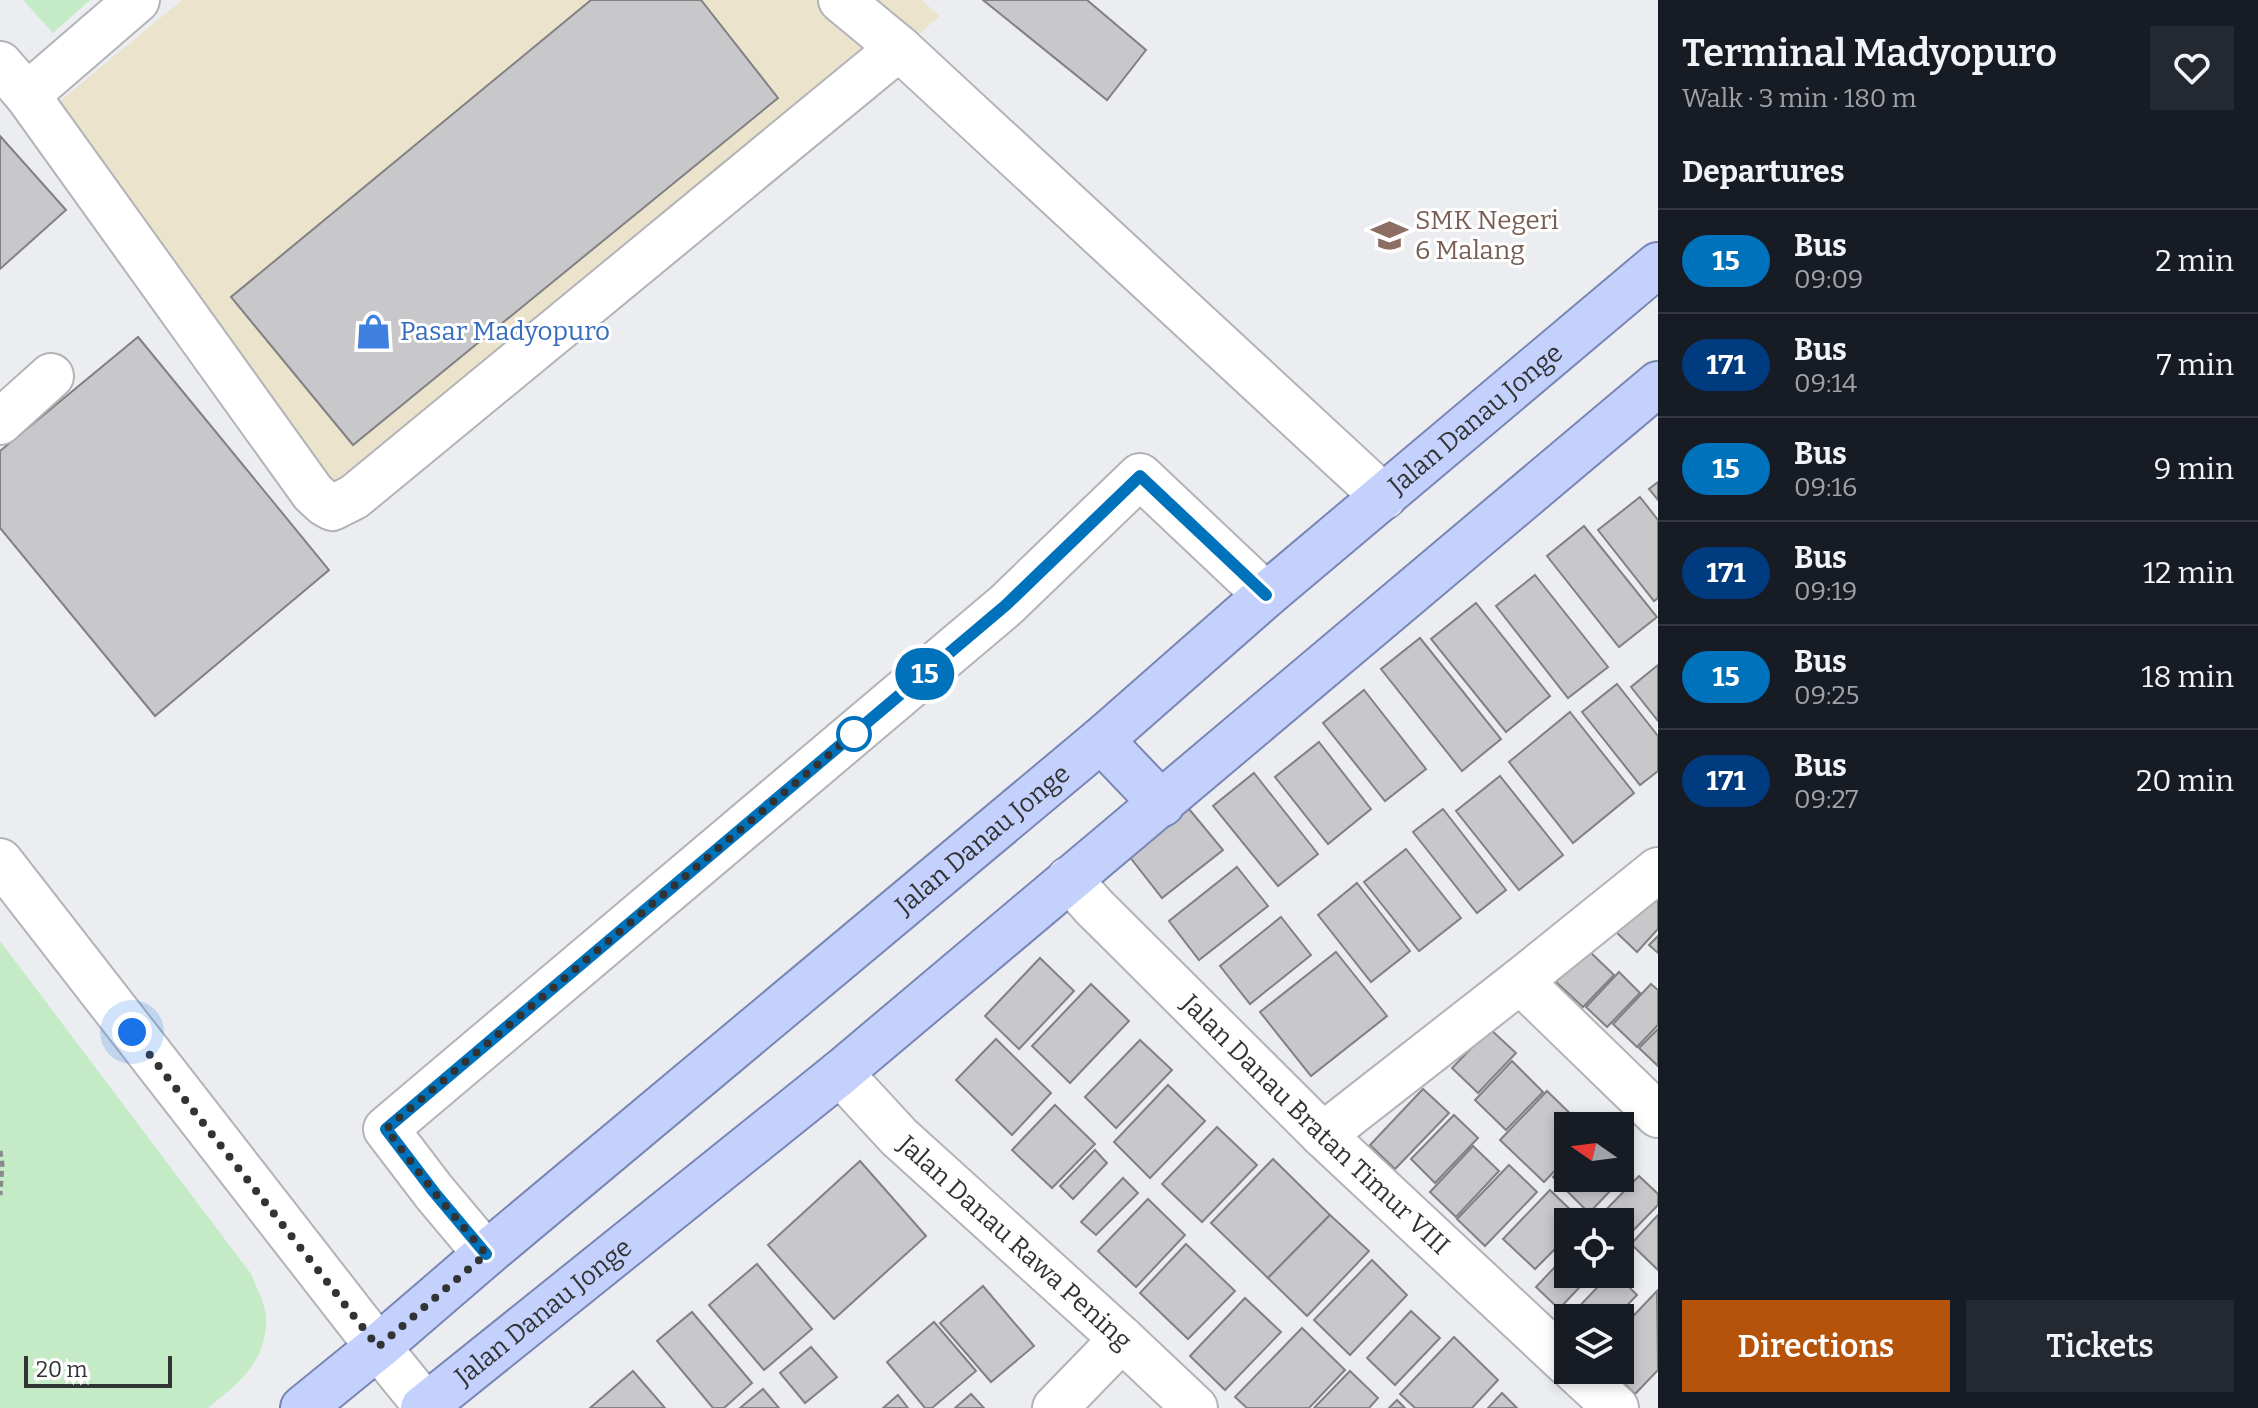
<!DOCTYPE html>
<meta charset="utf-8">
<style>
body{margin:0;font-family:Bitter,serif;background:#242831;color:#f1f3f6;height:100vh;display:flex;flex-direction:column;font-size:30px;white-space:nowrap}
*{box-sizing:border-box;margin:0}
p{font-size:26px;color:#9ea1a6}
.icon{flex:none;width:44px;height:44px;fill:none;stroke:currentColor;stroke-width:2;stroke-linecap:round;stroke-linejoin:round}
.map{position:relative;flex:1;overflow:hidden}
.drawer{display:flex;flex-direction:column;background:#171b24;width:600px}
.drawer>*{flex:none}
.badge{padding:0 16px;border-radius:26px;font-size:28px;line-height:52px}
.needle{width:52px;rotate:284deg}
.buttons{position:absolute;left:1554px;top:1112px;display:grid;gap:16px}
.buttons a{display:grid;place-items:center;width:80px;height:80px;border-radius:0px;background:#171b24;box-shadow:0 4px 12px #0003;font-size:40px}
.scale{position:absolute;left:24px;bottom:20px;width:148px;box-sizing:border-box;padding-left:8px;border:4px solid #323334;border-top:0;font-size:22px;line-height:28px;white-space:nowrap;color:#323334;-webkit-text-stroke:6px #fff;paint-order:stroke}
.you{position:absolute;width:40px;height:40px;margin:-20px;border:6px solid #fff;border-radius:50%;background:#1a73e8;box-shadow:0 0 0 12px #1a73e833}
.map>.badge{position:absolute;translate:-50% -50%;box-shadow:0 0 0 4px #fff}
h2{padding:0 24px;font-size:30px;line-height:72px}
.round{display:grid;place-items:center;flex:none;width:84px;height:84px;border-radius:0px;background:#242831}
.headline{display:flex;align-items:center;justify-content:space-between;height:136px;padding:0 24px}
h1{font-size:38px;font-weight:600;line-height:60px}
.primary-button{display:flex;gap:16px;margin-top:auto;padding:16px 24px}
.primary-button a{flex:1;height:92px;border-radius:0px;background:#b45309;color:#fff;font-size:32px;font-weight:600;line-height:92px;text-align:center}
.primary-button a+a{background:#242831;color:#f1f3f6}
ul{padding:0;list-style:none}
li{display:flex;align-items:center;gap:24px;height:104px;padding:0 24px;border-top:2px solid #363941}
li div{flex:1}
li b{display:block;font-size:30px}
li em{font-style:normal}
li .badge{min-width:88px;font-weight:700;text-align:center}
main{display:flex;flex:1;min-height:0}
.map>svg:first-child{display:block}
.commercial{fill:#ece3cd}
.green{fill:#c4ebc6}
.building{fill:#c8c8cb;stroke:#818184;stroke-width:2}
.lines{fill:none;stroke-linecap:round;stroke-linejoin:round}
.minor-casing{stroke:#b2b3b7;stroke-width:48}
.major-casing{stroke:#7986b5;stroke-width:48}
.path{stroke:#888a8c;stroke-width:5;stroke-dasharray:6 4;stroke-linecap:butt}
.minor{stroke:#fff;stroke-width:44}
.major{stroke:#c5d1fd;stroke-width:44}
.line-casing{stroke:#fff;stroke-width:18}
.line{stroke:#0072bc;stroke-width:12}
.walk{stroke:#323334;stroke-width:8;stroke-dasharray:0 14.4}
.stop-dot{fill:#fff;stroke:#0072bc;stroke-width:4}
.labels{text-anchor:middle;stroke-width:6;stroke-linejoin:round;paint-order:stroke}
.education-label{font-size:26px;fill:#785e54;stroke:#fff;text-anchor:start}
.shop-label{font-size:26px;fill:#366cbe;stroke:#fff;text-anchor:start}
.street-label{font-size:26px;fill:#323334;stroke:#fff}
</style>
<main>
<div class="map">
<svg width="1658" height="1408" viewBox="0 0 1658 1408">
<rect width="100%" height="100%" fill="#ebedf1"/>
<polygon class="commercial" points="182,0 921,0 940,16 332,532 25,130"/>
<g class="green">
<polygon points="23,0 90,0 53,33"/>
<path d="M0,941L251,1274C256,1287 265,1303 266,1316C268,1361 239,1383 208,1408H0Z"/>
</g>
<g class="building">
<polygon points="591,0 701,0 778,98 353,445 231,297"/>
<polygon points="983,0 1087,0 1146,50 1107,100"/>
<polygon points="0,136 66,210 0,269"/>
<polygon points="138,337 329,570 155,716 0,528 0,451"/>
<polygon points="1658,482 1658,500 1649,489"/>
<polygon points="1640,497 1658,520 1658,598 1654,601 1598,530"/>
<polygon points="1584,526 1657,617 1619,647 1547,556"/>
<polygon points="1535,575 1608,667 1568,698 1496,606"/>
<polygon points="1476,603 1550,696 1506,732 1431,639"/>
<polygon points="1420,638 1501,739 1462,771 1381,669"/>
<polygon points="1658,665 1658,721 1631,687"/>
<polygon points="1617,684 1658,736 1658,771 1640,785 1582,712"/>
<polygon points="1364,690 1426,769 1385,801 1323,723"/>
<polygon points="1570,712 1634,793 1573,843 1509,762"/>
<polygon points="1319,742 1371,809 1328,844 1275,777"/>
<polygon points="1254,773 1318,854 1278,886 1213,806"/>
<polygon points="1500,776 1563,855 1519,890 1456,811"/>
<polygon points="1189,809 1223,850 1162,898 1129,856"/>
<polygon points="1443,809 1506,890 1477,913 1413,832"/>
<polygon points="1406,849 1461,918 1419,951 1364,882"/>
<polygon points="1237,867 1268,906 1199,960 1169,921"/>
<polygon points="1357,883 1410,951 1371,982 1318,915"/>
<polygon points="1653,893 1658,899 1658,929 1637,952 1616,932"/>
<polygon points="1281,917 1311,955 1250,1004 1220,966"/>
<polygon points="1658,936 1658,953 1649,945"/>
<polygon points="1587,949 1614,975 1583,1007 1556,982"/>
<polygon points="1336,952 1387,1016 1311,1076 1260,1012"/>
<polygon points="1040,958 1074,991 1019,1049 985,1016"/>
<polygon points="1619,972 1640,993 1607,1027 1586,1007"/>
<polygon points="1091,984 1129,1021 1070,1083 1032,1046"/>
<polygon points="1651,984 1658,990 1658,1025 1637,1047 1613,1024"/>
<polygon points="1490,1029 1516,1053 1478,1093 1452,1068"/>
<polygon points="1658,1029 1658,1066 1639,1048"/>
<polygon points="996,1039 1051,1093 1012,1135 956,1080"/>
<polygon points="1140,1040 1172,1070 1116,1128 1085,1097"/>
<polygon points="1512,1061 1543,1092 1506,1130 1475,1100"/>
<polygon points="1168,1085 1205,1121 1150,1178 1114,1142"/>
<polygon points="1423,1089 1449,1113 1395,1169 1370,1145"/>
<polygon points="1547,1091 1583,1126 1568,1126 1568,1157 1544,1182 1500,1140"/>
<polygon points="1055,1105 1095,1144 1052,1188 1012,1150"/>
<polygon points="1454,1115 1478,1138 1435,1183 1411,1159"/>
<polygon points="1217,1127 1257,1165 1202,1222 1162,1184"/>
<polygon points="1473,1146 1499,1171 1456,1217 1430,1192"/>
<polygon points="1095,1150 1107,1163 1073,1199 1060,1186"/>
<polygon points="1620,1156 1633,1167 1589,1213 1553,1177 1568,1161 1568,1178 1620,1178"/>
<polygon points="1273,1159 1330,1215 1268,1278 1211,1223"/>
<polygon points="860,1161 926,1236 834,1319 768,1245"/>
<polygon points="1509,1165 1537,1192 1485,1246 1457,1219"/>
<polygon points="1639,1176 1658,1194 1658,1205 1620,1244 1620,1222 1594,1222"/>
<polygon points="1123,1178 1138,1193 1096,1235 1081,1222"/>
<polygon points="1550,1190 1582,1221 1568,1222 1568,1236 1535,1269 1503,1239"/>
<polygon points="1148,1199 1185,1235 1136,1287 1098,1251"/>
<polygon points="1330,1215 1369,1251 1307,1316 1268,1278"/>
<polygon points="1658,1215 1658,1270 1631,1244"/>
<polygon points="1186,1244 1235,1291 1188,1339 1140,1293"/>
<polygon points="1568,1253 1568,1274 1592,1274 1559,1309 1536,1287"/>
<polygon points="1372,1260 1407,1295 1350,1355 1314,1320"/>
<polygon points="757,1264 812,1329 764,1370 709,1305"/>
<polygon points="1610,1274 1616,1274 1637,1295 1615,1318 1576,1318 1572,1314"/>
<polygon points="983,1286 1034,1346 991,1382 940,1323"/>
<polygon points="1657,1291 1658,1370 1635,1394 1610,1370 1620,1370 1620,1330"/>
<polygon points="1245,1298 1281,1332 1225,1390 1190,1356"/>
<polygon points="1411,1311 1440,1338 1395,1385 1367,1358"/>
<polygon points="692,1312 752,1383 724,1408 713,1408 657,1341"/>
<polygon points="934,1322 976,1371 932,1408 925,1408 887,1362"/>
<polygon points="1302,1328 1345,1370 1309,1408 1247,1408 1235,1397"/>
<polygon points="1454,1337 1498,1380 1472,1408 1415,1408 1400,1394"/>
<polygon points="811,1347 837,1377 805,1403 780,1373"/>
<polygon points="633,1371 665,1408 590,1408"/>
<polygon points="1350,1371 1378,1398 1369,1408 1314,1408"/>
<polygon points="763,1389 779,1408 740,1408"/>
<polygon points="1502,1393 1517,1408 1488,1408"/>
<polygon points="971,1394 984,1408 955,1408"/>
<polygon points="898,1395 908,1408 883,1408"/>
<polygon points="1397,1400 1405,1408 1389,1408"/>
</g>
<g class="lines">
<defs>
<g id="minor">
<polyline points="841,0 899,48"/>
<polyline points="0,64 27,95 313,493 325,504 332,508 354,497 899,48 1384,497"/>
<polyline points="27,95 137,0"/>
<polyline points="0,422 51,376"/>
<polyline points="0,861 378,1347 426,1406"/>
<path id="s1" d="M1069,879L1094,907L1323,1135L1568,1364"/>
<polyline points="1520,981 1658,1115"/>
<path id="s2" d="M840,1073L899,1137L1122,1339L1195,1408"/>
<polyline points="1323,1135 1520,981 1658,870"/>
<polyline points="486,1254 434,1192 386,1129 1006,605 1140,476 1266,595"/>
<polyline points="1575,1370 1616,1408"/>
<polyline points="1055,1408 1122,1339"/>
</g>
<g id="major">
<polyline points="1101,740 1162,804"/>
<path id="s3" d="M303,1408L378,1347L486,1254L1101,740L1266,595L1658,265"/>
<path id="s4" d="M423,1408L840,1073L1658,384"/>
</g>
</defs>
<use href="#minor" class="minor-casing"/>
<use href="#major" class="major-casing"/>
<polyline class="path" points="0,1151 2,1164 0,1195"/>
<use href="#minor" class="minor"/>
<use href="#major" class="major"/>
</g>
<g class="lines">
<defs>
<polyline id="line" points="486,1254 434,1192 386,1129 1006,605 1140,476 1266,595"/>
</defs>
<use href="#line" class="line-casing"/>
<use href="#line" class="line"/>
<polyline class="walk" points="132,1032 378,1347 486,1254 434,1192 386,1129 863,726 854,734"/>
</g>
<defs>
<symbol id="school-bare" viewBox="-9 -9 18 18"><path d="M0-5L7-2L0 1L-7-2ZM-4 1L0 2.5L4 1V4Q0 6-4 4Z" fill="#8d6e63" stroke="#fff" stroke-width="2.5" paint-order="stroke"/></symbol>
<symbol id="shop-bare" viewBox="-9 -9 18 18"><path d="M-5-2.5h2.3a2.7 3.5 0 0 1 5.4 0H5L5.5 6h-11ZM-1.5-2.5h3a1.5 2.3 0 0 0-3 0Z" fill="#3f7fe0" stroke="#fff" stroke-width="2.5" paint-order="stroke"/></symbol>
</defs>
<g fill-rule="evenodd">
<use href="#school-bare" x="1364" y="210" width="51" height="51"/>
<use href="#shop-bare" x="348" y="306" width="51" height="51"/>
</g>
<circle class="stop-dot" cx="854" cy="734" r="16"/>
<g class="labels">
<g class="education-label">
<text x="1415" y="229">SMK Negeri<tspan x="1415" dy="30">6 Malang</tspan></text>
</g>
<g class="shop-label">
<text x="400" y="340">Pasar Madyopuro</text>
</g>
<g class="street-label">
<text dy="9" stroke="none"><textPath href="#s3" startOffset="1534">Jalan Danau Jonge</textPath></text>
<text dy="9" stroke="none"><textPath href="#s3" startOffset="886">Jalan Danau Jonge</textPath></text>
<text dy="9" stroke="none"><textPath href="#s1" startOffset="348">Jalan Danau Bratan Timur VIII</textPath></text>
<text dy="9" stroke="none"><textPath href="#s2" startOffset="244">Jalan Danau Rawa Pening</textPath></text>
<text dy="9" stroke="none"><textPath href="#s4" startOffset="154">Jalan Danau Jonge</textPath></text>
</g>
</g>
</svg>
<div class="buttons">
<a><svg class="needle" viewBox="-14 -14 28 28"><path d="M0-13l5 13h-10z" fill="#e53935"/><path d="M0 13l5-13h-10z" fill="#9ea1a6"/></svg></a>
<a><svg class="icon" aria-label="locate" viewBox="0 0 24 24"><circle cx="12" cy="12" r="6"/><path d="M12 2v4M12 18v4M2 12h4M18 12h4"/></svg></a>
<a><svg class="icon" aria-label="layers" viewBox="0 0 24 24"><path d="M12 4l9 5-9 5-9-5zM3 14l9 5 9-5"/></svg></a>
</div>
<div class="scale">20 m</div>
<div class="you" style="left:132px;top:1032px"></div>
<b class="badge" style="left:925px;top:674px;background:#0072bc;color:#fff">15</b>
</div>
<section class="drawer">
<div class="headline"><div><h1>Terminal Madyopuro</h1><p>Walk · 3 min · 180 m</p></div><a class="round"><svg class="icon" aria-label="heart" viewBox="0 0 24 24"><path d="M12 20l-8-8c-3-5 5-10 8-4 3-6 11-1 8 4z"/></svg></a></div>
<h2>Departures</h2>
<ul>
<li><span class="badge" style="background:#0072bc;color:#fff">15</span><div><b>Bus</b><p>09:09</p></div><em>2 min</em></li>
<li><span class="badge" style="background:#003b80;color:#fff">171</span><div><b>Bus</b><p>09:14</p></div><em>7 min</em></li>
<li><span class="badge" style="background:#0072bc;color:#fff">15</span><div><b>Bus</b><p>09:16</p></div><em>9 min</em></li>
<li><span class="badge" style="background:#003b80;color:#fff">171</span><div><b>Bus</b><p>09:19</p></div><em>12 min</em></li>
<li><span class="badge" style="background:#0072bc;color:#fff">15</span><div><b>Bus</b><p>09:25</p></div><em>18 min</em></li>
<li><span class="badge" style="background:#003b80;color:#fff">171</span><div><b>Bus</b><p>09:27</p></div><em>20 min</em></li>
</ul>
<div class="primary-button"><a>Directions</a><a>Tickets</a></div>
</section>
</main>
